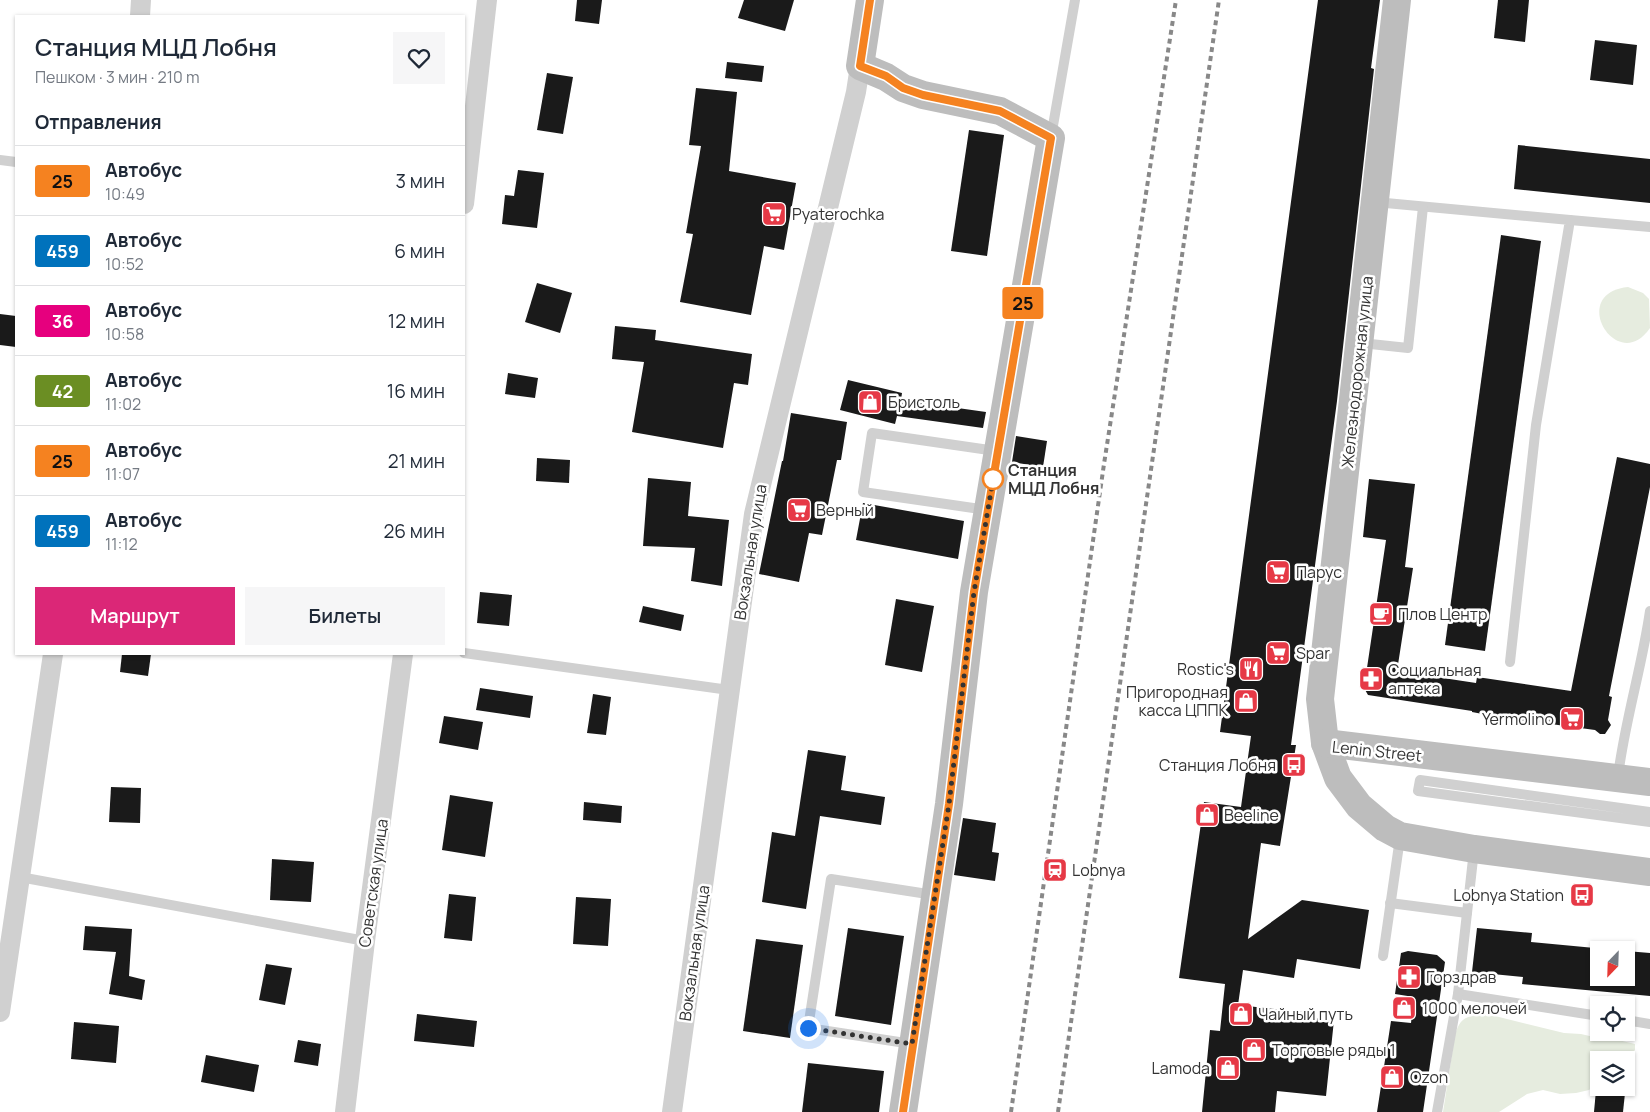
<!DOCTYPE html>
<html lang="ru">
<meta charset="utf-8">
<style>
body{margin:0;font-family:Manrope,sans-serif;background:#f6f6f7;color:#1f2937;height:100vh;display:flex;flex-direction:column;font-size:19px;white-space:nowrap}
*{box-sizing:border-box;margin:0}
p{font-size:16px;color:#747a83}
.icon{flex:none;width:28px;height:28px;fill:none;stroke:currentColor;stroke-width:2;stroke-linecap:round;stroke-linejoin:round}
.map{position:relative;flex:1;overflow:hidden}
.panel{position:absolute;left:15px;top:15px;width:450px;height:640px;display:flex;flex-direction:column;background:#fff;border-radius:0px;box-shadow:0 1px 4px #0004}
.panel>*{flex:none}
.badge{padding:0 10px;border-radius:4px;font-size:18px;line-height:32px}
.needle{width:32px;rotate:203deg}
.fabs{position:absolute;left:1590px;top:941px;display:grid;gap:10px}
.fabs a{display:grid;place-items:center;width:45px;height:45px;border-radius:0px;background:#fff;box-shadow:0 1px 4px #0004;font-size:25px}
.you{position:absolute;width:25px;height:25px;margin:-12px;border:4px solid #fff;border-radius:50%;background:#1a73e8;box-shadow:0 0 0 8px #1a73e833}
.map>.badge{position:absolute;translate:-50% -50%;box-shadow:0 0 0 2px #fff}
h2{padding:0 20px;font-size:19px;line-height:45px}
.round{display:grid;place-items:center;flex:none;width:52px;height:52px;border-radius:0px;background:#f6f6f7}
.headline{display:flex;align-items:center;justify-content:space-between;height:85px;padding:0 20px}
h1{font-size:24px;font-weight:600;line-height:38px}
.action{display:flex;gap:10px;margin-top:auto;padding:10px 20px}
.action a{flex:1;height:58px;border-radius:0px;background:#db2777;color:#fff;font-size:20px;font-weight:600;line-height:58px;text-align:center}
.action a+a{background:#f6f6f7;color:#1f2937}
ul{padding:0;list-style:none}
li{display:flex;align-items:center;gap:15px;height:70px;padding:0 20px;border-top:1px solid #e0e1e3}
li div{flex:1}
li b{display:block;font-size:19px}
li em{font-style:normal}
li .badge{min-width:55px;font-weight:700;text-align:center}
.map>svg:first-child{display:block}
.green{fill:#e6ecdf}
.building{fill:#1a1a1a}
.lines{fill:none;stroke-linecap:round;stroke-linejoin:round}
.lane{stroke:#d0d0d0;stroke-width:10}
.street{stroke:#d0d0d0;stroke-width:20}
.secondary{stroke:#bdbdbd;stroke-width:28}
.rail{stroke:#888;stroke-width:4;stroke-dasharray:5 4;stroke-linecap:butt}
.line-casing{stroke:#fff;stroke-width:11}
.line{stroke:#f58220;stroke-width:8}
.walk{stroke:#333;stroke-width:5;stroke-dasharray:0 9}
.stop-dot{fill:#fff;stroke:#f58220;stroke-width:2.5}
.labels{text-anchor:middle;stroke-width:5;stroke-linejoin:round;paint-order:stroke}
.poi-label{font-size:16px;fill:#333;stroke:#fff;text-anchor:start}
.street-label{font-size:16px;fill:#333;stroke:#fff}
.stop-label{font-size:16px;font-weight:bold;fill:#333;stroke:#fff;text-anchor:start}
</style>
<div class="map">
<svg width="1650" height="1112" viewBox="0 0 1650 1112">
<rect width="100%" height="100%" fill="#fff"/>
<g class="green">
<path d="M1628,287L1643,293L1649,299L1650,328C1617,376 1567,293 1628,287Z"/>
<path d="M1475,1015L1495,1016L1564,1033L1581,1034L1598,1038L1618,1040L1635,1044V1050L1626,1060H1599V1082L1589,1090L1576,1093L1560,1094L1543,1090L1527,1094L1499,1112H1443L1455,1035C1459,1022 1462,1018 1475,1015Z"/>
</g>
<g class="building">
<polygon points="577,0 602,0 599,24 575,21"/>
<polygon points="744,0 794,0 785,31 738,18"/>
<polygon points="1318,0 1380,0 1371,68 1374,69 1337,401 1291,745 1296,745 1280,846 1261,843 1248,939 1302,900 1369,910 1360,969 1297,959 1294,978 1243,970 1238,1005 1303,1012 1303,1017 1334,1020 1326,1096 1277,1091 1275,1112 1202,1112 1210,1030 1220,1031 1225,984 1179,978 1204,802 1241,807 1251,736 1220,732"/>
<polygon points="1498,0 1529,0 1525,42 1494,38"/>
<polygon points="1595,40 1637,45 1633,85 1590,80"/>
<polygon points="727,62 764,66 762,82 725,78"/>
<polygon points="547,73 573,77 563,134 537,130"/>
<polygon points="696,88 737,92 729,171 796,183 784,250 764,246 751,315 680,302 693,234 686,233 701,146 689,145"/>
<polygon points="969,130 1004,135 987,256 951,251"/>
<polygon points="1518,145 1650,159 1650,203 1514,189"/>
<polygon points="518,170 544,173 537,228 502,224 505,195 514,196"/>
<polygon points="1501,235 1541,241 1485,651 1445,645"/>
<polygon points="537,283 572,293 560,333 525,322"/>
<polygon points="0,314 16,316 16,347 0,345"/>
<polygon points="615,326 656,330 655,340 752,354 748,385 734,383 723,448 632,432 644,362 612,359"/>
<polygon points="508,373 538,378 535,398 505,394"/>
<polygon points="848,380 902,393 901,400 986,412 983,428 897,416 895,424 840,410"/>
<polygon points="791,413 847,422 841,460 837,460 822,535 809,533 799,582 759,574 782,461 783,461"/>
<polygon points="1016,436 1047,441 1043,467 1012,462"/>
<polygon points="1617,457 1650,464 1650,487 1609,696 1612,697 1608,720 1611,725 1605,734 1600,734 1595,730 1536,722 1514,720 1472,712 1472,711 1368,695 1364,688 1386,540 1363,537 1369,479 1415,484 1405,567 1413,568 1397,671 1476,683 1477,677 1571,691"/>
<polygon points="537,458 570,460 569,483 536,481"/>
<polygon points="648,478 691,482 688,516 729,520 722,586 691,581 695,548 643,546"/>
<polygon points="863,503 964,521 958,559 856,540"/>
<polygon points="480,592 512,595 509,626 477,623"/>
<polygon points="896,599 934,606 922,672 885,665"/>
<polygon points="643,606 684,615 681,631 639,622"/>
<polygon points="122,654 151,654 148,676 120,672"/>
<polygon points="480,688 533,696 530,718 476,710"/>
<polygon points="593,694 611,697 606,735 587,733"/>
<polygon points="444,716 483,722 478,750 439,743"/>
<polygon points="808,750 846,756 841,790 885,797 881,825 820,816 806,909 762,902 772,832 795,836"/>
<polygon points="111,787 141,788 140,823 109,822"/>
<polygon points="450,795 493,802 485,857 442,850"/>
<polygon points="584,802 622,806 621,823 583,820"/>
<polygon points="963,818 996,823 992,852 999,853 995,881 954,875"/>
<polygon points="272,859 314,862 311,902 270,900"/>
<polygon points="449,894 476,897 472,941 444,938"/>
<polygon points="576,897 611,899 608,946 573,944"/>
<polygon points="85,926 132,929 129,976 145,980 142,1000 109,994 116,952 83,950"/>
<polygon points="848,928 904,936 891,1025 835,1016"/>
<polygon points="1477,928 1532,933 1531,942 1616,950 1599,950 1599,978 1626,978 1626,951 1650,953 1650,996 1522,984 1523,977 1472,972"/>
<polygon points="756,939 803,945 790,1038 743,1031"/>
<polygon points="1408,951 1437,955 1445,962 1423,1112 1377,1112 1391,1021 1411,1023 1414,997 1395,994 1401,953"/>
<polygon points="266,964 292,968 285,1005 259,1000"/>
<polygon points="417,1014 477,1021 474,1047 414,1041"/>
<polygon points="74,1022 119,1026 116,1063 71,1059"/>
<polygon points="298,1040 321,1044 318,1066 294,1062"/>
<polygon points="206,1055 259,1065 254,1092 201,1082"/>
<polygon points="808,1063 884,1071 879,1112 802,1112"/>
<polygon points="1596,1090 1625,1093 1623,1112 1594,1112"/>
</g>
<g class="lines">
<g class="lane">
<polyline points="1051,137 1075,0"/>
<polyline points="0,160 16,162"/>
<polyline points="1375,202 1570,220 1536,425 1510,662"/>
<polyline points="1570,220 1650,227"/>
<polyline points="1361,343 1408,348 1423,207"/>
<polyline points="987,510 863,492 872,433 996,451"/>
<polyline points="464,653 729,690"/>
<path d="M1618,776C1625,720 1642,667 1650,611"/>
<polyline points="1650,812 1420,780 1418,791 1650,822"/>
<polyline points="20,877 365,941"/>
<polyline points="1390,903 1467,913"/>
<polyline points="1383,956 1400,838"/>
<polyline points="1458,994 1599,1016"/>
<polyline points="1626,1020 1650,1024"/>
<polyline points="912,1044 808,1028 831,879 934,895"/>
<polyline points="1437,1112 1458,994 1474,850"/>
</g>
<g class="street">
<polyline points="140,16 141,0"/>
<polyline points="464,204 487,0"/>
<polyline points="0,1012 53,654"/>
<polyline points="345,1112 365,941 403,654"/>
<polyline points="672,1112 754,514 856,92 860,66"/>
</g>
<g class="secondary">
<polyline points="870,0 860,66 886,77 903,88 923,95 1000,111 1051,138 974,592 949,804 903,1112"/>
<polyline points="1397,0 1320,699 1325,743 1338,778 1359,806 1385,828 1400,836 1474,849 1650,872"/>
<polyline points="1325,743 1650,782"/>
</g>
<g class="rail">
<polyline points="1011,1112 1104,464 1176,0"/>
<polyline points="1058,1112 1219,0"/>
</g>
</g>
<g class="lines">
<defs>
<polyline id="line" points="870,0 860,66 886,76 903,88 923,95 1000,111 1051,138 974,592 949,804 903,1112"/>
</defs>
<use href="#line" class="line-casing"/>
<use href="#line" class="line"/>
<polyline class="walk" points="808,1028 912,1044 949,804 974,592 994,474 993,479"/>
</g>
<defs>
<symbol id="supermarket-square" viewBox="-11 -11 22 22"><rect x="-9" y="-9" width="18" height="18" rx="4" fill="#e63946" stroke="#fff"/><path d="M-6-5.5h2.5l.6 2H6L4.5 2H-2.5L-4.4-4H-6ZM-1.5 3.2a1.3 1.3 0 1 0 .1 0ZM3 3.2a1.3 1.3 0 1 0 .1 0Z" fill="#fff"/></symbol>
<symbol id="shop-square" viewBox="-11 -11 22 22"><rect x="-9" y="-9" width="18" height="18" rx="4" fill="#e63946" stroke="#fff"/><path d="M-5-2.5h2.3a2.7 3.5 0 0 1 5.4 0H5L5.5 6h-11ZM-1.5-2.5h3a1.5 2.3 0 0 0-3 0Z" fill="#fff"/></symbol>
<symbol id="cafe-square" viewBox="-11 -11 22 22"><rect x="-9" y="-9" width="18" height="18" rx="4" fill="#e63946" stroke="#fff"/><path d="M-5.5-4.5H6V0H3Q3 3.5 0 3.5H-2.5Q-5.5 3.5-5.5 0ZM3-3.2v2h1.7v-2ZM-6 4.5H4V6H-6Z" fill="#fff"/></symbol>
<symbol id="restaurant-square" viewBox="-11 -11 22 22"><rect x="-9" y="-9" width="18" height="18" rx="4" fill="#e63946" stroke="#fff"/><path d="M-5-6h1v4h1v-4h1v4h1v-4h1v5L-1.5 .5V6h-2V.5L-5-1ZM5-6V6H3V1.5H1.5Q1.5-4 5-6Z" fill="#fff"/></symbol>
<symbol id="pharmacy-square" viewBox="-11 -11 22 22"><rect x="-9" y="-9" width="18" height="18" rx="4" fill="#e63946" stroke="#fff"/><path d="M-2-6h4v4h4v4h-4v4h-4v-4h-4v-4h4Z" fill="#fff"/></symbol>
<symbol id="bus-square" viewBox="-11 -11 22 22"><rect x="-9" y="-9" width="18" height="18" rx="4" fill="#e63946" stroke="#fff"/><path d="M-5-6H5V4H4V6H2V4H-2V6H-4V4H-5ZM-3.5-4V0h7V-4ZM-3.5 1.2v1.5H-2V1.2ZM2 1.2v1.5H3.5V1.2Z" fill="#fff"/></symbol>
<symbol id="station-square" viewBox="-11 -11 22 22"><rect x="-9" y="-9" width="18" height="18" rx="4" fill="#e63946" stroke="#fff"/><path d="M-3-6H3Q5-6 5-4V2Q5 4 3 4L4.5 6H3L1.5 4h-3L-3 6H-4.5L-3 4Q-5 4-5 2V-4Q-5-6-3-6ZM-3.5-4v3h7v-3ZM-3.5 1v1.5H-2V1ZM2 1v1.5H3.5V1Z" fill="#fff"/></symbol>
</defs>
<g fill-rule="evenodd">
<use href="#supermarket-square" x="760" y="200" width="28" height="28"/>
<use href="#shop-square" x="856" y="388" width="28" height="28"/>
<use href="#supermarket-square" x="785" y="496" width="28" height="28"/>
<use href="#supermarket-square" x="1264" y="558" width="28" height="28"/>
<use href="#cafe-square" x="1367" y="600" width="28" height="28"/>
<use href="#supermarket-square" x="1264" y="639" width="28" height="28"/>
<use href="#restaurant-square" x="1237" y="655" width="28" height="28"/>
<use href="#pharmacy-square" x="1357" y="665" width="28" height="28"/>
<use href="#shop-square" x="1232" y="687" width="28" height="28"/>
<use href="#supermarket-square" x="1558" y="705" width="28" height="28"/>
<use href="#bus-square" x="1280" y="751" width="28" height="28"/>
<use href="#shop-square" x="1193" y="801" width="28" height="28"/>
<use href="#station-square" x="1041" y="856" width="28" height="28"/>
<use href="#bus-square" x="1568" y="881" width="28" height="28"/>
<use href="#pharmacy-square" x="1395" y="963" width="28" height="28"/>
<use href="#shop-square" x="1390" y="994" width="28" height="28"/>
<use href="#shop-square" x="1227" y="1000" width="28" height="28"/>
<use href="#shop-square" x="1240" y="1036" width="28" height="28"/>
<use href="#shop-square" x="1214" y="1054" width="28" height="28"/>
<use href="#shop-square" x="1378" y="1063" width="28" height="28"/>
</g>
<circle class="stop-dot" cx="993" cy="479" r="10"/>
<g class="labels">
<g class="poi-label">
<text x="792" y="220">Pyaterochka</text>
<text x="888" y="408">Бристоль</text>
<text x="816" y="516">Верный</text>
<text x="1296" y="578">Парус</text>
<text x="1398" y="620">Плов Центр</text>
<text x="1296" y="659">Spar</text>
<text x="1234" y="675" text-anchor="end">Rostic's</text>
<text x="1388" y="676">Социальная<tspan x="1388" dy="18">аптека</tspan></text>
<text x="1228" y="698" text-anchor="end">Пригородная<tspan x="1228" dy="18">касса ЦППК</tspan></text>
<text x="1554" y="725" text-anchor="end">Yermolino</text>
<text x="1276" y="771" text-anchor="end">Станция Лобня</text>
<text x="1224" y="821">Beeline</text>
<text x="1072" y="876">Lobnya</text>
<text x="1564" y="901" text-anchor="end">Lobnya Station</text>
<text x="1426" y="983">Горздрав</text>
<text x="1422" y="1014">1000 мелочей</text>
<text x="1258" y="1020">Чайный путь</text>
<text x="1272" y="1056">Торговые ряды 1</text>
<text x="1210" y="1074" text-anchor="end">Lamoda</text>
<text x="1410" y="1083">Ozon</text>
</g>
<g class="street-label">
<text transform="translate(1357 372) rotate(-84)" y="6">Железнодорожная улица</text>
<text transform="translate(750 552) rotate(-81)" y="6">Вокзальная улица</text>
<text transform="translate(1377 751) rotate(6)" y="6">Lenin Street</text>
<text transform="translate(373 883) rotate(-82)" y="6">Советская улица</text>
<text transform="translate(694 953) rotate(-82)" y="6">Вокзальная улица</text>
</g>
<g class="stop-label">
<text x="1008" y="476">Станция<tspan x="1008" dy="18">МЦД Лобня</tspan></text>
</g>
</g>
</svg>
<div class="fabs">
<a><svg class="needle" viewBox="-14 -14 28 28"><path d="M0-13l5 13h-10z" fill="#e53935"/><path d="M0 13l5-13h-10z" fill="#747a83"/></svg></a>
<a><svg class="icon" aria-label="locate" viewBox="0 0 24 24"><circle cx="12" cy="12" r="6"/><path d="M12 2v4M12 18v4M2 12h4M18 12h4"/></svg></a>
<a><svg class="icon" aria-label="layers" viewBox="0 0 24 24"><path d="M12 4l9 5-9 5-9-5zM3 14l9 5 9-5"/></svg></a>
</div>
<div class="you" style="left:808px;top:1028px"></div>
<b class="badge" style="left:1023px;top:303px;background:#f58220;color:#111">25</b>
<section class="panel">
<div class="headline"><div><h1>Станция МЦД Лобня</h1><p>Пешком · 3 мин · 210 m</p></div><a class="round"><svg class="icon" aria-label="heart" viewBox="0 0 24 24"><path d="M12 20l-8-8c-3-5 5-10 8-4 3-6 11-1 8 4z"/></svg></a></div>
<h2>Отправления</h2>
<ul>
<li><span class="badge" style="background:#f58220;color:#111">25</span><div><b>Автобус</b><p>10:49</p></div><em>3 мин</em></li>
<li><span class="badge" style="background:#0072bc;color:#fff">459</span><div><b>Автобус</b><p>10:52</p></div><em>6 мин</em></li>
<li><span class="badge" style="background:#e6007e;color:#fff">36</span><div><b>Автобус</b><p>10:58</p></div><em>12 мин</em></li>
<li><span class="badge" style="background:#6b8e23;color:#fff">42</span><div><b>Автобус</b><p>11:02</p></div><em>16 мин</em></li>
<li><span class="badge" style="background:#f58220;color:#111">25</span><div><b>Автобус</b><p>11:07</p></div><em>21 мин</em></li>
<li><span class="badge" style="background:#0072bc;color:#fff">459</span><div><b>Автобус</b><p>11:12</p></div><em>26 мин</em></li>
</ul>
<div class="action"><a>Маршрут</a><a>Билеты</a></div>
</section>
</div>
